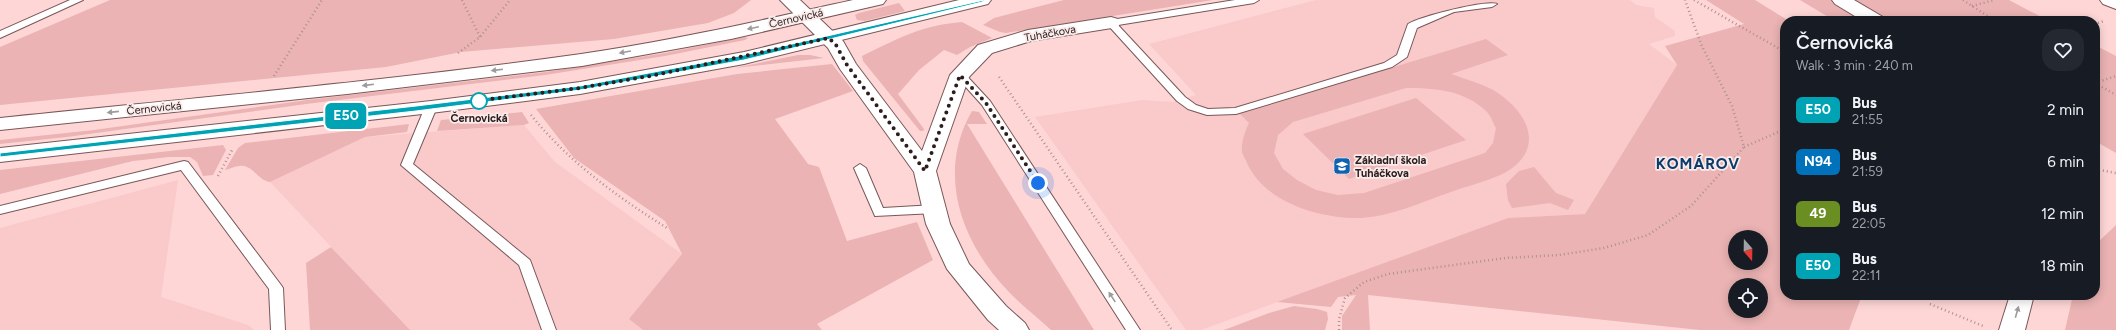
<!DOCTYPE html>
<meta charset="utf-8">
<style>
body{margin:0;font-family:Figtree,sans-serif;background:#242831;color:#f1f3f6;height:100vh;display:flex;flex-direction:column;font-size:15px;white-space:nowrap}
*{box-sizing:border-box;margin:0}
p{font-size:13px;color:#9ea1a6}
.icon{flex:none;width:22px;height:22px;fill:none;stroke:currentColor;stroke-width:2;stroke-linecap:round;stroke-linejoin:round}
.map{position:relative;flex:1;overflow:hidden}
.details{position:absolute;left:1780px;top:16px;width:320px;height:284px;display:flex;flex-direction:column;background:#171b24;border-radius:16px;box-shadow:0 2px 10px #0003}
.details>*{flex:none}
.badge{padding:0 8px;border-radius:6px;font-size:14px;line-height:26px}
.needle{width:26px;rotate:160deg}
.controls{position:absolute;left:1728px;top:230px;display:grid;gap:8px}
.controls a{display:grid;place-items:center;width:40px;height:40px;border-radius:50%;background:#171b24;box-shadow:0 2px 10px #0003;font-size:20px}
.you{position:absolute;width:20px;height:20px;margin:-10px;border:3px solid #fff;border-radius:50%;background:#1a73e8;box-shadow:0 0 0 6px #1a73e833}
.map>.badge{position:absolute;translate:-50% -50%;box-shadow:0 0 0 2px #fff}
.round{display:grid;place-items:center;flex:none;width:42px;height:42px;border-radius:16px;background:#242831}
.overview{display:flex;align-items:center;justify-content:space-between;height:68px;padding:0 16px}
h1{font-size:19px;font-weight:600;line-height:30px}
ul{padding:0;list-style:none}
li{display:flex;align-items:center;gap:12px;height:52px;padding:0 16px}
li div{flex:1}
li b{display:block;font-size:15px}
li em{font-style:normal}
li .badge{min-width:44px;font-weight:700;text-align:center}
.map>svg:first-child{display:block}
.built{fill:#fac9ca}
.green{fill:#ebb3b3;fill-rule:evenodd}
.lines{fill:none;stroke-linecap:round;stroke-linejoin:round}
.lane-casing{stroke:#795758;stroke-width:2}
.street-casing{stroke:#795758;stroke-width:2}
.secondary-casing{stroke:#795758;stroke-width:2}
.path{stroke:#af9191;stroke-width:2.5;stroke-dasharray:1 3;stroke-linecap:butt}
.lane{fill:#fff;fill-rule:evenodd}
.street{fill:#fff;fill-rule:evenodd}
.secondary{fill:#fff;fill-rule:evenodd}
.oneway{fill:#a09a9a}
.line{fill:#00a3b4;stroke:#fff}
.walk{stroke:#2c1e1e;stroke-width:4;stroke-dasharray:0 7.2}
.stop-dot{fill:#fff;stroke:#00a3b4;stroke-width:2}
.labels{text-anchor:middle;stroke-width:3.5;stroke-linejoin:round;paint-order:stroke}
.street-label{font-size:11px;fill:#2c1e1e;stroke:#faeaea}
.stop-label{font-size:11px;font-weight:bold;fill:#2c1e1e;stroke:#faeaea}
.poi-label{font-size:11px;font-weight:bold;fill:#2c1e1e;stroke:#faeaea;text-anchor:start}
.district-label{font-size:15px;font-weight:bold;letter-spacing:1px;fill:#093c6d;stroke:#faeaea}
</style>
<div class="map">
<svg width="2116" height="330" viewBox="0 0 2116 330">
<rect width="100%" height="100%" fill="#fed6d6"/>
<g class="built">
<polygon points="1316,0 1630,0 1636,5 1654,8 1655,17 1675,31 1675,36 1649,44 1677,65 1585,214 1508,218 1201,330 1186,330 1035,117 1142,100 1173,102 1196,95 1149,44"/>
<polygon points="524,125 555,162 682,254 629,319 643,330 410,330 270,182 365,137"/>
<polygon points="178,180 161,297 248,325 254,330 0,330 0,228"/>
</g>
<g class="green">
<polygon points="110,0 751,0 734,13 708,23 614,39 461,52 386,67 0,105 0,47"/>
<polygon points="1064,0 1213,0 1006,33 1000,32 983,25 994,18"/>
<path d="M1706,0H1755L1789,21H1785V295H1862L1849,330H1700L1368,295L1370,330H1342V316L1356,295L1338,297L1331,307L1277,302L1508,218L1585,214L1677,65L1665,46L1744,24ZM1735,237H1761V263H1735ZM1735,285H1761V311H1735Z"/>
<polygon points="1800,0 2009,0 2049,21 1835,21"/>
<polygon points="899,3 905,11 865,21 857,20 855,15 859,13"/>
<path d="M962,22L992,38L970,47L957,55L944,50L919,70L898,94L924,129L923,131H920L863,61L862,56C897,39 922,25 962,22Z"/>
<polygon points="744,37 748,38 745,40 665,56 545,75 306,104 67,137 0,144 0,140 94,130 307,100 546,72 665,53"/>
<path d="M1486,39L1508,55L1451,74C1465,79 1480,83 1493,90C1527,110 1547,148 1506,172C1490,181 1466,186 1448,193C1420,203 1392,216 1361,218C1321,219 1265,203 1247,163C1246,160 1243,156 1242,152C1241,143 1245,131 1249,123L1240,114ZM1406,88C1435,88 1465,90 1487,112C1491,116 1493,123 1496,128L1493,143L1485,153L1364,193L1338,195L1316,190L1297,180L1283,169L1274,153L1278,135L1293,122Z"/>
<polygon points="2095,45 2116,56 2116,153 2095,141"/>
<polygon points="798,55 810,55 824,58 734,68"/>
<polygon points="832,64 853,91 775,119 808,164 819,167 847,241 917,222 933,260 817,324 822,330 643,330 629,319 682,254 665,221 574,158 536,109 737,74"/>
<polygon points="1416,98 1466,140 1349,179 1303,134"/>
<path d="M972,111L979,112L987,124H967L1094,330H1051C1037,317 1021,305 1008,291C961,242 936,173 972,111Z"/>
<polygon points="522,112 529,123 524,125 437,131 441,120"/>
<path d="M409,124L407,132L365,137L270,182C258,180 254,167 243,166C238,165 230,169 225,170L238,148L245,143Z"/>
<polygon points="223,145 226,150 213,175 203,176 197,162 190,157 169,157 133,161 0,194 0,170"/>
<polygon points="1534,167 1556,193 1574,200 1568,210 1550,203 1512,208 1508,200 1506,184 1519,171"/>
<polygon points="2116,225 2116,330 2065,330 2073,295 2095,295 2095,245"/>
<polygon points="331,247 410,330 310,330 306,263"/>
<polygon points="1294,306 1317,309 1327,312 1328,319 1325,330 1224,330 1269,313"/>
</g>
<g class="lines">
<defs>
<g id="lane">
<polygon points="70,0 83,0 0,38 0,31"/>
<path d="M1235,0H1259L1254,3L1118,25L1185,97L1196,105L1208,109L1235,108L1384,63L1397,55L1408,24C1422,16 1486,0 1497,4L1492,7L1454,12L1417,28L1407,57L1392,67L1236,114L1207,115L1188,109L1177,101L1106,23L1111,20Z"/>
<polygon points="960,72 964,73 990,101 1140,330 1126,330 982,105 955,75"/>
<polygon points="431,104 437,107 413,164 530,260 556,330 542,330 519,265 401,165 425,107"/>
<polygon points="184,161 188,162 281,285 283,288 285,330 271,330 269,289 181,170 0,214 0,206"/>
<polygon points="860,164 866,168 883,208 935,205 941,209 935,213 875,216 854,168"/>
</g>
<g id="street">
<polygon points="780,0 800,0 843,41 856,64 922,151 950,75 978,45 1028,30 1111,17 1118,19 1120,23 1118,27 1031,41 992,53 969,77 936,171 950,224 969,264 1006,306 1025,323 1029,330 999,330 988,320 947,269 926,224 914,172 840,69 828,48"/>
<polygon points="1832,0 1854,0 1883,17 1885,21 1863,21 1835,4"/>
<polygon points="2100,0 2116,0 2116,9 2103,4"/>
<polygon points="2010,295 2034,295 2025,330 1999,330"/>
</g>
<g id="secondary">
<path d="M853,0H886L883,4L731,39L582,66L347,94L0,130V118C194,98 388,81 581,54C672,41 763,20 853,0Z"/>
<polygon points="959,0 991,0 988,4 744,64 580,94 431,113 0,162 0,148 431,101 580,82 744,52"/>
</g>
</defs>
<use href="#lane" class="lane-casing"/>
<use href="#street" class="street-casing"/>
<use href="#secondary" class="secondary-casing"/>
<g class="path">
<polyline points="462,0 480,37"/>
<polyline points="1694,0 1785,52"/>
<polyline points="1963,0 1995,21"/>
<polyline points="1972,6 1994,0"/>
<polyline points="2098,23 2104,21"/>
<polyline points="458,53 480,37 510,0"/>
<polyline points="274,76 322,0"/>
<polyline points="999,77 1172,330"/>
<polyline points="2095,83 2116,95"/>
<polyline points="2095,83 2116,76"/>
<path d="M531,115C569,162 616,196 667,228"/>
<polyline points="1744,147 1785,129"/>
<polyline points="2095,169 2116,173"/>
<polyline points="218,176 232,150"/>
<polyline points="1930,304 1983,326"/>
<polyline points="1339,330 1339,319 1345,298 1364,282 1388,274 1505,258 1559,255 1604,248 1648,235 1691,206 1744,147 1732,106 1701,44 1685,0"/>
</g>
<use href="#lane" class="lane"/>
<use href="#street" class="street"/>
<use href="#secondary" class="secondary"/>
</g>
<defs><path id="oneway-solid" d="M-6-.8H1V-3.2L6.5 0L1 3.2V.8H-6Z"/></defs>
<g class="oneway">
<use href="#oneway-solid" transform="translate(753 28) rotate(168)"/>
<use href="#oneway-solid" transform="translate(625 52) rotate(170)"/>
<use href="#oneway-solid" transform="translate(497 70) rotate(173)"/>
<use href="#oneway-solid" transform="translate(368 85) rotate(173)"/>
<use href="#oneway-solid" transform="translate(113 112) rotate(174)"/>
<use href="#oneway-solid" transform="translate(1112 297) rotate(-123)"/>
<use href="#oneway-solid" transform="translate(2017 312) rotate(-74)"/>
</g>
<polygon class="line" points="982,2 744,60 580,90 416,111 0,157 0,153 416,106 580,86 744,55 984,0 985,0"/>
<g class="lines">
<polyline class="walk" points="479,101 475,101 580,88 650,76 829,38 836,45 847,65 925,171 960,75 986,103 1038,183"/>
</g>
<defs>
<symbol id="school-square" viewBox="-11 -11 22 22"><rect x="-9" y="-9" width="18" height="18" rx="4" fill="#1062b0" stroke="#faeaea"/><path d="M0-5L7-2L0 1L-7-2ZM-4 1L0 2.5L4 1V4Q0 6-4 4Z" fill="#fff"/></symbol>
</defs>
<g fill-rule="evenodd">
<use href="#school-square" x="1332" y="156" width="20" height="20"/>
</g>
<circle class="stop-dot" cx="479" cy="101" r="8"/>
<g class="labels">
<g class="street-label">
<text transform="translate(796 18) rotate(-13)" y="4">Černovická</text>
<text transform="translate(1050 33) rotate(-10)" y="4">Tuháčkova</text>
<text transform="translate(154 108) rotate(-6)" y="4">Černovická</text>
</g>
<g class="stop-label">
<text x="479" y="122">Černovická</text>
</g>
<g class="poi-label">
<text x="1355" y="164">Základní škola<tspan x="1355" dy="13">Tuháčkova</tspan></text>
</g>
<g class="district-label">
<text x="1698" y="169">KOMÁROV</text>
</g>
</g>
</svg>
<div class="controls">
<a><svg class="needle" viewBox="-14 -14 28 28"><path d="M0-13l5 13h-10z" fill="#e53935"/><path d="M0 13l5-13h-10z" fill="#9ea1a6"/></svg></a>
<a><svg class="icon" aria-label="locate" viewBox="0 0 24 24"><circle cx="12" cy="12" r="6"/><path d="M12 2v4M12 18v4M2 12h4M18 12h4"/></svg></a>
</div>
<div class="you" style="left:1038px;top:183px"></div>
<b class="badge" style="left:346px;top:116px;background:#00a3b4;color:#fff">E50</b>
<section class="details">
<div class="overview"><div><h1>Černovická</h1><p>Walk · 3 min · 240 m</p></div><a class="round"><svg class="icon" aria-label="heart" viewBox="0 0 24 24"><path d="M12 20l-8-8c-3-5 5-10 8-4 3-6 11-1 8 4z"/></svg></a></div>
<ul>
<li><span class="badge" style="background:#00a3b4;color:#fff">E50</span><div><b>Bus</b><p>21:55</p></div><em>2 min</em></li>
<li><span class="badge" style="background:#0072bc;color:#fff">N94</span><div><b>Bus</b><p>21:59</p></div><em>6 min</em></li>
<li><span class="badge" style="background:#6b8e23;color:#fff">49</span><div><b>Bus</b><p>22:05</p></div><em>12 min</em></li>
<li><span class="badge" style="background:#00a3b4;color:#fff">E50</span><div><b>Bus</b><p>22:11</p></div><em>18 min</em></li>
</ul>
</section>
</div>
